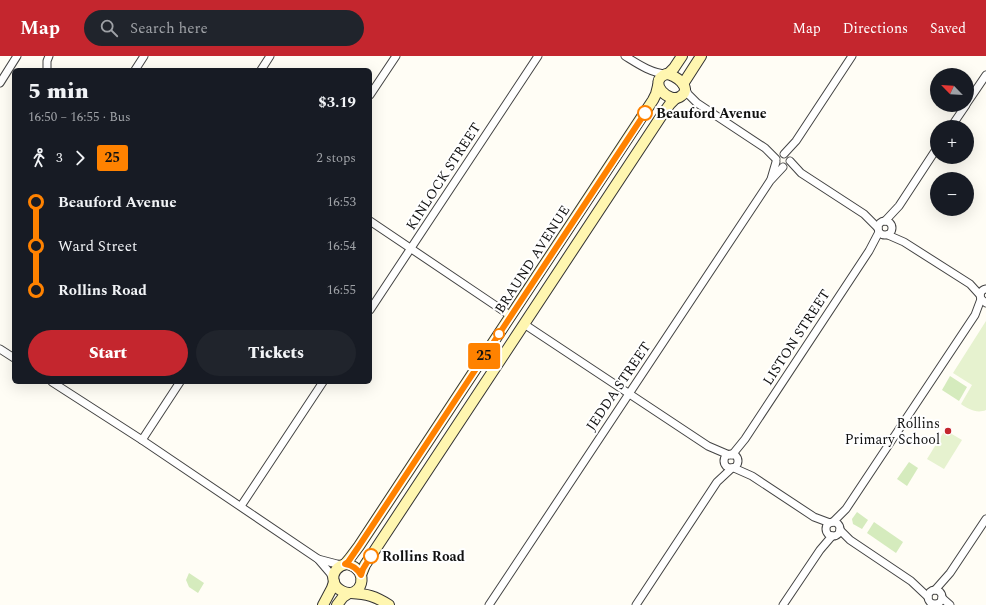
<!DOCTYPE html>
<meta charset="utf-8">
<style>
body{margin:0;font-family:Spectral,serif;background:#20242c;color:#f1f3f6;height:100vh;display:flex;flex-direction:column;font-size:15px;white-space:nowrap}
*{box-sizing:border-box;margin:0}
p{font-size:13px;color:#9ea1a6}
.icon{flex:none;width:22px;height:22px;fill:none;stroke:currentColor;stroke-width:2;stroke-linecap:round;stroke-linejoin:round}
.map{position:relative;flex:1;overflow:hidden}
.drawer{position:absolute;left:12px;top:12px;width:360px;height:316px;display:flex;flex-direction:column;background:#171b24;border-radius:6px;box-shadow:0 4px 16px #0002}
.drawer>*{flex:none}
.badge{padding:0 8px;border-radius:3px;font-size:14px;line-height:26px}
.needle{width:26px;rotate:295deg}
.fabs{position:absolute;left:930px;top:12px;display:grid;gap:8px}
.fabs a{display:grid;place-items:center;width:44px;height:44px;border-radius:50%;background:#171b24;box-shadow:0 4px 16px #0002;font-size:20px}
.map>.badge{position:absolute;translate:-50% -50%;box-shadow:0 0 0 2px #fff}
.legs{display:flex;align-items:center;gap:6px;height:44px;padding:0 16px;font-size:13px}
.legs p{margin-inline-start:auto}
.headline{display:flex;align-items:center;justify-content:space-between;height:68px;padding:0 16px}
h1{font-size:22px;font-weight:800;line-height:30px}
.primary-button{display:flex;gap:8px;margin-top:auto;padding:8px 16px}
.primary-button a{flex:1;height:46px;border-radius:24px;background:#c4262e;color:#fff;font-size:16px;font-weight:800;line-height:46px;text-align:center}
.primary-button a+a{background:#20242c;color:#f1f3f6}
ul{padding:0 16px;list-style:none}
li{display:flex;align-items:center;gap:14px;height:44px;font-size:15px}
li i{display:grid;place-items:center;width:6px;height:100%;margin:0 5px;background:currentColor}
li i::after{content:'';width:10px;height:10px;margin:-5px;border:3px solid;border-radius:50%;background:#171b24}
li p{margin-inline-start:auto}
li:first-child i{background:linear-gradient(#0000 50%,currentColor 0)}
li:last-child i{background:linear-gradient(currentColor 50%,#0000 0)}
header{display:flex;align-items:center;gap:24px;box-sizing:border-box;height:56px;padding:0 20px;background:#c4262e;color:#fff}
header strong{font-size:19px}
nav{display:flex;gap:22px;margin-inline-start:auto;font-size:14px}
.search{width:280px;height:36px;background:#20242c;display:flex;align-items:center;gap:10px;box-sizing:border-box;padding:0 14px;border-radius:22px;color:#9ea1a6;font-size:15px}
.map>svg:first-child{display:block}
.green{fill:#d5ebbd}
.pitch{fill:#e6f2cf}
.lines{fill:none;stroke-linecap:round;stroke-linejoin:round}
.street-casing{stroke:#444;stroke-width:9}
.secondary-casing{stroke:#333;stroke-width:12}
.street{stroke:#fff;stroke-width:7}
.secondary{stroke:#fff6b0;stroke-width:10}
.line-1-casing{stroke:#fff;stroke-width:9}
.line-1{stroke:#ff8200;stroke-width:6}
.stop-1-dot{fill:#fff;stroke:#ff8200;stroke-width:2}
.poi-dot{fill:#c4262e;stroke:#fff;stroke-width:1.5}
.labels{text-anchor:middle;stroke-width:4;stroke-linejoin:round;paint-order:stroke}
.stop-label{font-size:14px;font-weight:bold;fill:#111;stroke:#fff;text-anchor:start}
.street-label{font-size:14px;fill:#111;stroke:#fff}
.poi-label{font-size:14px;fill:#111;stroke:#fff;text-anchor:end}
</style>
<header>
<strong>Map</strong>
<div class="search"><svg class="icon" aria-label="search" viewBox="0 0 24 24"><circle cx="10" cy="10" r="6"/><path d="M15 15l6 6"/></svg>Search here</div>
<nav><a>Map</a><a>Directions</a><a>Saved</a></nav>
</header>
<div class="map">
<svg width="986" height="549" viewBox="0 0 986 549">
<rect width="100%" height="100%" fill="#fffdf5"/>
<g class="green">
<polygon points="950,320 967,331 959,345 942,334"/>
<polygon points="909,406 918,412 907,430 897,423"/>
<polygon points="857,456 868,464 862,473 853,468 852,463"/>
<polygon points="874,466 903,486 896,497 867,477"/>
<polygon points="189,517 204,527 198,537 189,531 186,524"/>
</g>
<g class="pitch">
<path d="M986,265V354C977,358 968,353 961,348L972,329L953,317Z"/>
<polygon points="945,374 962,384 944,413 927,403"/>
</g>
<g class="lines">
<defs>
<g id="street">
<path d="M625,0C638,8 651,17 666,18"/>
<polyline points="47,14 47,5 49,0"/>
<polyline points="135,14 144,0"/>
<polyline points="261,14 270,0"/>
<polyline points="0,27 17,0"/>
<polyline points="685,31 688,38 697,47 765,92 776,103"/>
<polyline points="370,39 396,0"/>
<polyline points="967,47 986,19"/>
<polyline points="951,71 966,49"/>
<polyline points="784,98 796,85 852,0"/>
<polyline points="790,105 801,117 864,158 878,172"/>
<polyline points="771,123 776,106"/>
<circle cx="885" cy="172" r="7"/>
<polyline points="370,165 511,260"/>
<polyline points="885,165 899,150 937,92"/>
<polyline points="888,179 904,186 970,228 980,239"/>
<path d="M986,233C981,234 979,238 981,243L986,247"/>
<polyline points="370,254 538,0"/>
<polyline points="524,268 708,390 729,399"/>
<polyline points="0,293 14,302"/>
<polyline points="52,326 142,384 318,503 330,517 333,523"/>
<polyline points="142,384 180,326"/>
<circle cx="731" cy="405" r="7"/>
<polyline points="732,399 745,383 869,195 879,176"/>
<polyline points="734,412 752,420 814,461 830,467"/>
<polyline points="241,450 323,326"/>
<polyline points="833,466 846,453 975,259 981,243"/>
<circle cx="833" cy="473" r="7"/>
<polyline points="840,474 850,484 911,525 928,541"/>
<polyline points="318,503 337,508 343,509"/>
<circle cx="935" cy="541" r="7"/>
<polyline points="935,534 950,517 986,463"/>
<polyline points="942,542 950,549"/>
<polyline points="489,549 770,125 783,111"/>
<polyline points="636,549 717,426 732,412"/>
<polyline points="783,549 820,494 832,480"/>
</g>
<g id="secondary">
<path d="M666,18C675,18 693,32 681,40C670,49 646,26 666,18Z"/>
<polyline points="668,18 674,12 682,0"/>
<polyline points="683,28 701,0"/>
<polyline points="345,508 350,502 359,490 653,44 656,38 658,30"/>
<path d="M347,508C372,514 361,545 342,535C338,533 335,530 334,526C331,517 338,509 347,508Z"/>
<polyline points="361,519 365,509 662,59 670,48 676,42"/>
<path d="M351,537C367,538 375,540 389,549"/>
<polyline points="323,549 332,532 334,526"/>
<polyline points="337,549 343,541 349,537"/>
</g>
</defs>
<use href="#street" class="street-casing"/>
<use href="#secondary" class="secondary-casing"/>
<use href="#street" class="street"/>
<use href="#secondary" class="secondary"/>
</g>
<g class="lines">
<defs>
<path id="line-1" d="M371,500L363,513L361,519C357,512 352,509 345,508L348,506L359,490L645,57"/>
</defs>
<use href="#line-1" class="line-1-casing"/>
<use href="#line-1" class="line-1"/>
</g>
<g class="stop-1-dot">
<circle cx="645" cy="57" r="7"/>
<circle cx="499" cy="278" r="5"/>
<circle cx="371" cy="500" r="7"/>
</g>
<circle class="poi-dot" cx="948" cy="375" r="4"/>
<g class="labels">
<g class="stop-label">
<text x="656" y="62">Beauford Avenue</text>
<text x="382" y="505">Rollins Road</text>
</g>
<g class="street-label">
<text transform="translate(443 120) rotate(-57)" y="5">KINLOCK STREET</text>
<text transform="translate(532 203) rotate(-57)" y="5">BRAUND AVENUE</text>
<text transform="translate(796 281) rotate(-57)" y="5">LISTON STREET</text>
<text transform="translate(618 330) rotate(-56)" y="5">JEDDA STREET</text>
</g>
<g class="poi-label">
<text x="940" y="372">Rollins<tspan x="940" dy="16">Primary School</tspan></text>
</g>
</g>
</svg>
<div class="fabs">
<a><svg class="needle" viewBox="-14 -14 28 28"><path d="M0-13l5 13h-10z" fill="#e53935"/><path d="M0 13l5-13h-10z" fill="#9ea1a6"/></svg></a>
<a>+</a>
<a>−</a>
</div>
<b class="badge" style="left:484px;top:300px;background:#ff8200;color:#111">25</b>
<section class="drawer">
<div class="headline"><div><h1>5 min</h1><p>16:50 – 16:55 · Bus</p></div><b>$3.19</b></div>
<div class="legs"><svg class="icon" aria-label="walk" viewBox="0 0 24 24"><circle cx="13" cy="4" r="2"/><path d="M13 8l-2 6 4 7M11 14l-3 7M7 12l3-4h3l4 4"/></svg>3<svg class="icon" aria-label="forward" viewBox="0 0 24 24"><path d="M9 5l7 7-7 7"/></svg><b class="badge" style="background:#ff8200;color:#111">25</b><p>2 stops</p></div>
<ul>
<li><i style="color:#ff8200"></i><b>Beauford Avenue</b><p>16:53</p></li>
<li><i style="color:#ff8200"></i><span>Ward Street</span><p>16:54</p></li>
<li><i style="color:#ff8200"></i><b>Rollins Road</b><p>16:55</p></li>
</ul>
<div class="primary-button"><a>Start</a><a>Tickets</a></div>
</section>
</div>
